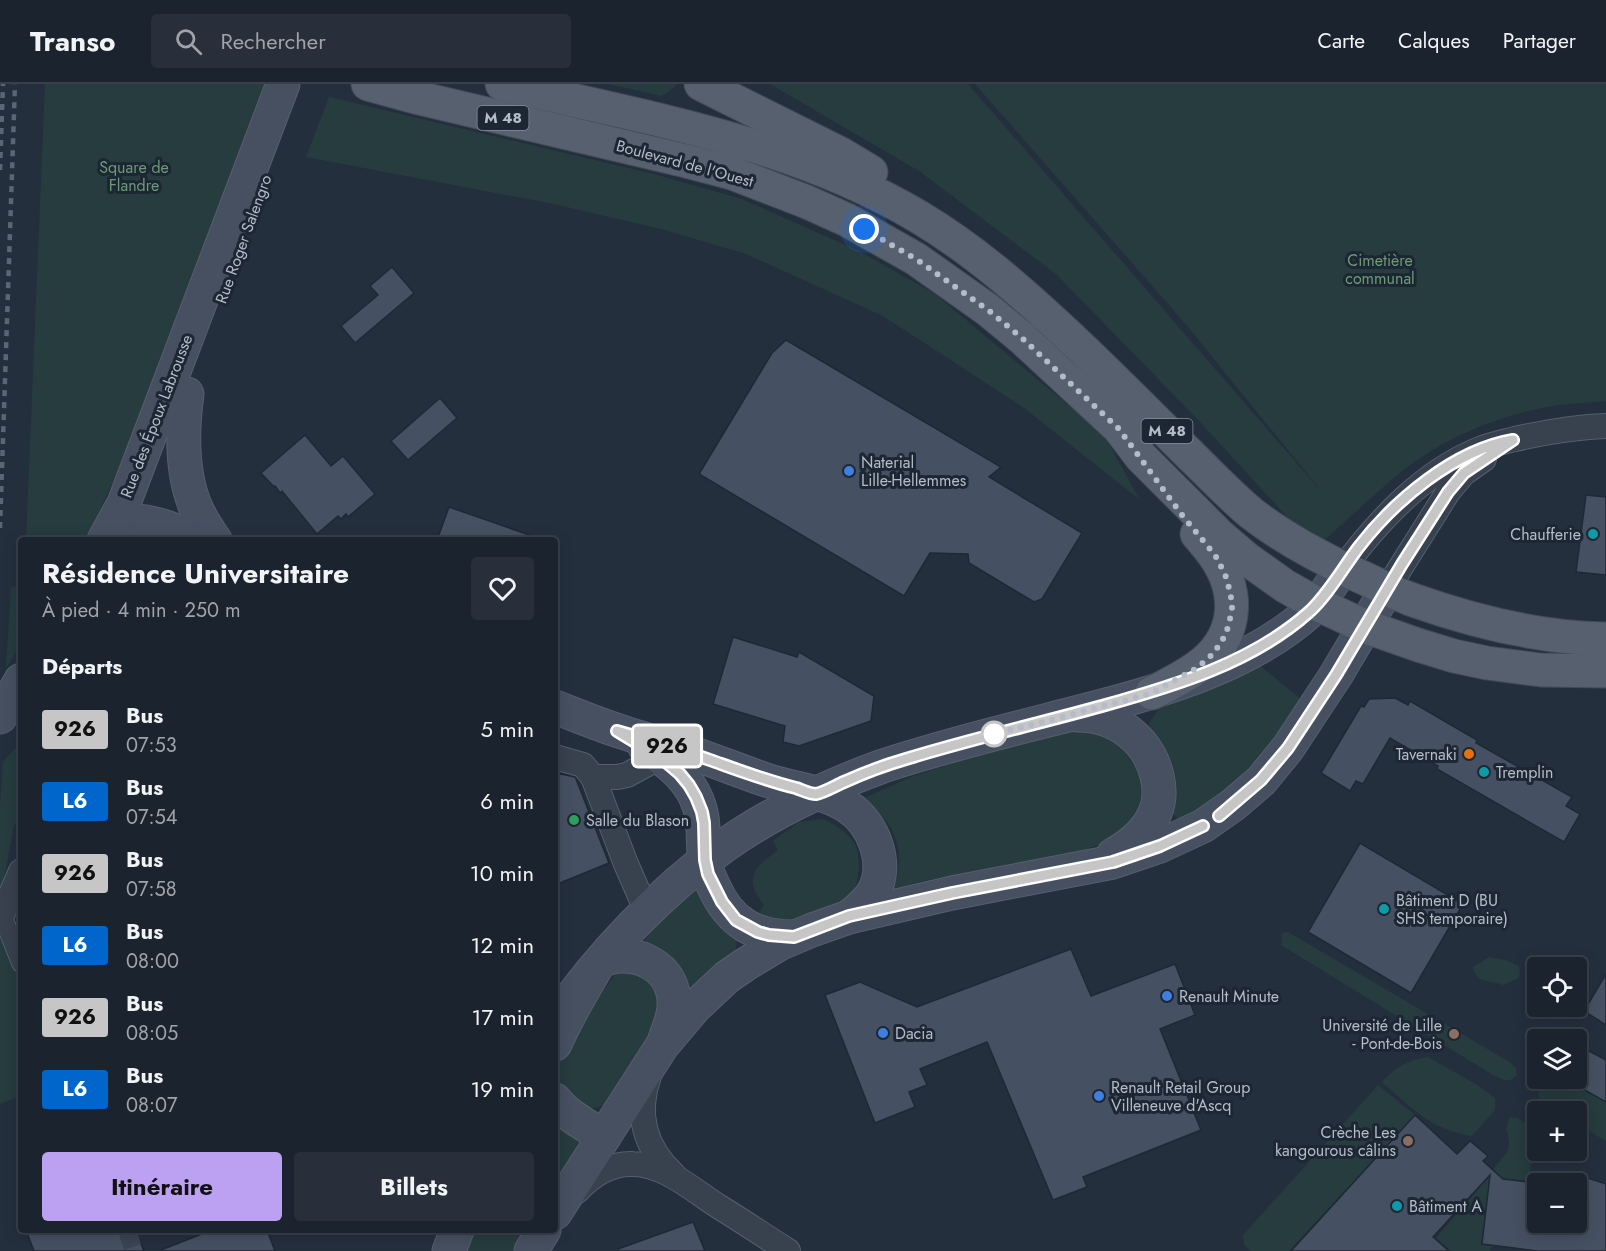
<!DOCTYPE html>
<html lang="fr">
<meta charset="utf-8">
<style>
body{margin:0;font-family:Jost,sans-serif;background:#282f3a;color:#f1f3f6;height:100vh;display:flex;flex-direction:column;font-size:22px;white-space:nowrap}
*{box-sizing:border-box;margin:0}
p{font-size:20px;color:#a0a4aa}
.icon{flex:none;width:33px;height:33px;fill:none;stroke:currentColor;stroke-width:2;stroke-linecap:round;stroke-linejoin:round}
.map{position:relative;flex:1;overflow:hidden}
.panel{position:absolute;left:18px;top:453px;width:540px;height:696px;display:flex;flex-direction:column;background:#1b232e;border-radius:6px;box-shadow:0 3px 15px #0003,0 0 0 2px #39404a}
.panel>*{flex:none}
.badge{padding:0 12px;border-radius:4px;font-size:21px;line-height:39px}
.controls{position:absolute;left:1527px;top:873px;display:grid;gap:12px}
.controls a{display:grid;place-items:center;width:60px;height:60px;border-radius:6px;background:#1b232e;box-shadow:0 3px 15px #0003,0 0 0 2px #39404a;font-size:30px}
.you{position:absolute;width:30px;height:30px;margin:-15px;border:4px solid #fff;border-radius:50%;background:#1a73e8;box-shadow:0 0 0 9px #1a73e833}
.map>.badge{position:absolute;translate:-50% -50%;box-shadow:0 0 0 3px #fff}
h2{padding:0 24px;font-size:22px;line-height:54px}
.round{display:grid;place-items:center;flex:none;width:63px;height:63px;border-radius:6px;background:#282f3a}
.overview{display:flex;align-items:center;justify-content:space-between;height:102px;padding:0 24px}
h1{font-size:28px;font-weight:700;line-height:45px}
.primary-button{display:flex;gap:12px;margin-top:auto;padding:12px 24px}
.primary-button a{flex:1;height:69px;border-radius:6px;background:#bca0f2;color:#111;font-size:24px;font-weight:700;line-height:69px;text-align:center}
.primary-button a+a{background:#282f3a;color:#f1f3f6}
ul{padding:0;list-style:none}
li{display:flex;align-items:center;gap:18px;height:72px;padding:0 24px}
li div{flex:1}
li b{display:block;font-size:22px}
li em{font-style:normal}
li .badge{min-width:66px;font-weight:700;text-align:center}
header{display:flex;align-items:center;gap:36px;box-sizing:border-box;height:84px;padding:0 30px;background:#1b232e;border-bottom:2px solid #39404a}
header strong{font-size:28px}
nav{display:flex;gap:33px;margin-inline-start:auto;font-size:21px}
.search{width:420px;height:54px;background:#282f3a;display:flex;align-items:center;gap:15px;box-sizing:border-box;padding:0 21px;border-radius:6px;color:#a0a4aa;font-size:22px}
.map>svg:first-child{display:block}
.green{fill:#263c3f}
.building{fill:#455162;stroke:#1f2835;stroke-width:1.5}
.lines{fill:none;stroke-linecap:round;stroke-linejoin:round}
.pedestrian-tunnel{stroke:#3a4453;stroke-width:18;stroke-dasharray:18 9;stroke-linecap:butt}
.pedestrian-casing{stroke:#565f6c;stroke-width:20}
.minor-casing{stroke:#565f6c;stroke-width:26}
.secondary-casing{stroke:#565f6c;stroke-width:35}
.primary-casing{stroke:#414a57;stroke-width:35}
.pedestrian{stroke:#38414e;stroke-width:18}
.minor{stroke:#38414e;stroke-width:24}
.secondary{stroke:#465061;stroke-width:33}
.primary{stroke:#56606e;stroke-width:33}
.rail{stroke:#5a6575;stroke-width:4.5;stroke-dasharray:6 6;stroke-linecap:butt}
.line-casing{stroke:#fff;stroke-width:14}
.line{stroke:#c6c6c6;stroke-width:9}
.walk{stroke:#b4bcc9;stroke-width:6;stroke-dasharray:0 10.8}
.shop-dot{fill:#3f7fe0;stroke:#1d2633;stroke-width:2}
.culture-dot{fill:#0f9aa8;stroke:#1d2633;stroke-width:2}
.stop-dot{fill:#fff;stroke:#c6c6c6;stroke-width:3}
.food-dot{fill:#e8710a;stroke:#1d2633;stroke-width:2}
.leisure-dot{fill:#2e9e5b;stroke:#1d2633;stroke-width:2}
.education-dot{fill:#8d6e63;stroke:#1d2633;stroke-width:2}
.labels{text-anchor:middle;stroke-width:6;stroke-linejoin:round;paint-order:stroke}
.shield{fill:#1d2633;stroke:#878f9c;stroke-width:1.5}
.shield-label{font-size:15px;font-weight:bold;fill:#b4bcc9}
.street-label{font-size:16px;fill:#b4bcc9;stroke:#1d2633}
.park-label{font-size:16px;fill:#6b9a76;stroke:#1d2633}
.poi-label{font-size:16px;fill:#b4bcc9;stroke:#1d2633;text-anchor:start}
</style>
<header>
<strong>Transo</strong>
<div class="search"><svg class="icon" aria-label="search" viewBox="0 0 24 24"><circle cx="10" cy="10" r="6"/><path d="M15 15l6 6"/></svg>Rechercher</div>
<nav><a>Carte</a><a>Calques</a><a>Partager</a></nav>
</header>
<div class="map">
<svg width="1606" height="1167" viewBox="0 0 1606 1167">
<rect width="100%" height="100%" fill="#242f3e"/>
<g class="green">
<polygon points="45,0 268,0 117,389 86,456 26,456"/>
<polygon points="608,0 676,0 677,1 662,12"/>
<path d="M770,0H968L1327,414L1183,237L975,0H1606V317C1582,319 1556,320 1533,326C1486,337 1437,358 1400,389C1374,410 1350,434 1324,456L1290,436L1201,339L1056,190L919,87Z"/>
<polygon points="329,13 654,90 742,115 859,167 935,210 1104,351 1140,416 1024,324 883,232 746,170 665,146 554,120 306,73"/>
<polygon points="21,502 21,560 6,584 11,503"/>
<polygon points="1257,579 1303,617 1243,701 1182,742 1166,719 1152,657 1149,639 1163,619"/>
<path d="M1072,640L1099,649L1120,661L1139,689L1144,710L1142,734L1123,751L1084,766L988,788L928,796L893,805C901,788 901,763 892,746C885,733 873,724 862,715L911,693Z"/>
<polygon points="21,658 21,732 14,742 0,817 0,723 3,678"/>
<path d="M824,735C835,741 845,746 853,757C861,767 860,794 854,806C850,814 838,824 830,827C824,830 815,831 808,833C786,838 780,840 759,828L764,821C742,794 755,783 778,766L773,757L799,738Z"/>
<polygon points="701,796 738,845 735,875 690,912 642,859 682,810"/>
<polygon points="0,838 21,892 21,1012 0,1020"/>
<path d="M1288,848L1508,977L1516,984L1517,991C1507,1000 1504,996 1493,991L1281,861L1282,849Z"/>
<path d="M1489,873L1505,876L1519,882L1520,887L1519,894L1503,901C1490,896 1476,900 1473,883Z"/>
<path d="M639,883L663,906L658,945L606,1021C599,1023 588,1026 581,1024C578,1023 573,1018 570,1015C552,1001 552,989 560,968L616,889Z"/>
<path d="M1428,973L1479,1002L1495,1014V1026L1472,1052C1431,1046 1412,1024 1382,998C1395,983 1408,976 1428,973Z"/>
<polygon points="1546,995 1566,995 1606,1018 1606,1057 1577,1040 1576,1028 1556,1027 1541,1019 1538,1009"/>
<polygon points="1378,1001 1415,1031 1289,1167 1251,1167 1244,1161 1243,1151"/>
<path d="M1510,1033L1518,1034L1532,1044V1048L1536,1049L1529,1097L1491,1094L1481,1160L1492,1162L1490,1167H1451L1436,1154L1491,1090C1502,1068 1515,1073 1506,1044Z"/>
<polygon points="555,1035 588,1058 555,1110"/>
<polygon points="472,1146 532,1146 518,1167 464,1167"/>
</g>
<g class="building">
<polygon points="392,183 414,209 355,259 341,242 378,211 370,202"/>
<polygon points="786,256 1001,383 989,393 1082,449 1042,515 1034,518 969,479 968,470 930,469 904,512 699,390 772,269"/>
<polygon points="440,314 457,334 408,376 391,357"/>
<polygon points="305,351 331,382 343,372 375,410 348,433 346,430 341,435 338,432 317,450 282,407 280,409 275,402 274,403 261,389"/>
<polygon points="1586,411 1606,413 1606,491 1576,488"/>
<polygon points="449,423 535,453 535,456 437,456"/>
<polygon points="733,553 797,573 799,568 874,612 871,637 799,662 783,658 785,642 713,620"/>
<polygon points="1395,614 1408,621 1410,617 1477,656 1476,659 1572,713 1566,722 1580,730 1564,758 1437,685 1438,682 1390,654 1363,700 1356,697 1350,707 1321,689 1361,622 1364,623 1369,615"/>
<polygon points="561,690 575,693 576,695 609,779 555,801 555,692"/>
<polygon points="1360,759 1463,820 1411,909 1308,848"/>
<polygon points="1071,865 1091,912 1175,880 1195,931 1160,945 1201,1046 1083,1093 1087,1103 1053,1116 987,958 920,985 927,1001 909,1008 915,1023 875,1039 825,911 860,898 917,923"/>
<polygon points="1606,890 1606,941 1584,927"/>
<polygon points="1576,960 1606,976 1606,1018 1576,1001"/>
<polygon points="1415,1031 1457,1070 1470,1057 1488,1072 1483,1077 1503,1095 1538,1099 1538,1138 1576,1138 1576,1090 1606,1100 1606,1167 1537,1167 1482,1160 1490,1091 1433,1153 1449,1167 1291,1167"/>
<polygon points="693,1138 705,1167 619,1167 618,1165"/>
<polygon points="26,1146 135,1146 144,1167 34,1167"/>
<polygon points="212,1146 267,1146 275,1167 161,1167 161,1166"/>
</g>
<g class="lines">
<polyline class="pedestrian-tunnel" points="127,1146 134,1167"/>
<defs>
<polyline id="pedestrian" points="2,831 21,879"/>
<g id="minor">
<path d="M1343,484C1379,436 1423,388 1480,365C1492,360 1503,358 1515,355C1546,348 1575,343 1606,342"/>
<polyline points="1387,505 1448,408 1464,389 1484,375"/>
<polyline points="555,673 583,681 593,693 617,693 627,691 660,673"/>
<polyline points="593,693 626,780 647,828"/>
<polyline points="2,831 21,787"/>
<path d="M649,992C635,1031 645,1064 674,1091"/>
<path d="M577,1107C592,1091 610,1079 633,1080C664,1080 693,1106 718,1122C742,1137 765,1152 788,1167"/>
</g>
<g id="secondary">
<path d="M187,310C182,347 181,389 196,424C201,435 208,446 215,456"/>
<path d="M106,453C110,448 114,443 120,440C140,431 178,446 195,456"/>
<polyline points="104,456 124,419 283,0"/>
<path d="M555,623C576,631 597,640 619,647C642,655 666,661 689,668C715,677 740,687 766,696C793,705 824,707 848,723C873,739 889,779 874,807C868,818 859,825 849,833"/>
<path d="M1078,631C1116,631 1148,655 1157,692C1160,704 1160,717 1155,729C1147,748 1131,761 1113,771"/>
<polyline points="0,633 21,596"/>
<path d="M645,663C665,676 686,691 696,714C707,738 701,754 705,777C706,786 710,795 714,803C730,839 755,853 794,853"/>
<path d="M555,936C600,871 660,808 724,762C772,728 828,702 883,682C904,675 925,669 946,663C1002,647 1058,634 1114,619C1180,601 1257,575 1309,528C1322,516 1332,499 1343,484"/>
<path d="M555,960C565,937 577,916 590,894C593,890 596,882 600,879C605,874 615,872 621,872C645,871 668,885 673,909C677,925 670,941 665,955"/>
<path d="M555,1016C567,1032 588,1042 604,1053"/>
<polyline points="555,1129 662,962 695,923 727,893 746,880 779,860 812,846 849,833 952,809 1113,778 1160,762 1203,742 1233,721 1261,697 1288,664 1336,591 1387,505"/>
<polyline points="449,1167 457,1146"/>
<polyline points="531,1167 544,1146"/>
</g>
<g id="primary">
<polyline points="368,0 419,14 686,77 732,89 807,118 847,136 916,175 988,226 1022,254 1119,344 1141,373 1219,451 1247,475 1285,502 1317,520 1364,542 1418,561 1454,572 1487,579 1541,586 1606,587"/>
<path d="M502,0C643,33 793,58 919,133C976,167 1025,211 1073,256C1110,291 1146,327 1182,363C1205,385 1227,409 1251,429C1283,454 1319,473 1355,490C1375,499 1394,509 1413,516C1475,538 1540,554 1606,555"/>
<polyline points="701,0 841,70 871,88"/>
<path d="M1152,609C1167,601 1182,594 1196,584C1237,556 1242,511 1214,471C1209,464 1203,457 1197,450"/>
</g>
</defs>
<use href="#pedestrian" class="pedestrian-casing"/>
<use href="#minor" class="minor-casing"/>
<use href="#secondary" class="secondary-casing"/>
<use href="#primary" class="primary-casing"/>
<use href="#pedestrian" class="pedestrian"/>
<use href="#minor" class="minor"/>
<use href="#secondary" class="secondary"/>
<use href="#primary" class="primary"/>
<g class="rail">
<polyline points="0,86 3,0"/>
<polyline points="0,444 15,0"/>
</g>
</g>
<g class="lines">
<defs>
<path id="line" d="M1203,742L1160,762L1113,778L952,809L849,832L794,853L769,851L758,848L736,836L722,818L708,790L705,776L704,739L702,728L696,713L689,701L680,690L660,673L617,647C648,656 679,665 710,676C738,686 767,697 796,704C802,706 810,710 816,710C823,709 837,701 844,698C864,689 885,681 906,675C971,655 1037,640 1102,622C1174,602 1252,579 1309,528C1327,512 1343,484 1358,464C1394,417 1454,366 1513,356L1464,389L1448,408L1402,480L1336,591L1288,664L1261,696L1219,732"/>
</defs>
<use href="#line" class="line-casing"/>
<use href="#line" class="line"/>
<polyline class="walk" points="864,145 916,175 988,226 1022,254 1119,345 1182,431 1215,471 1225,490 1229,504 1232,518 1232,527 1226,550 1214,569 1197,584 1152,609 1040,639 989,651 994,650"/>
</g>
<g class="shop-dot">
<circle cx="849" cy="387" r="6"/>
<circle cx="1167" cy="912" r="6"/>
<circle cx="883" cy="949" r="6"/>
<circle cx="1099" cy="1012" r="6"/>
</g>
<g class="culture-dot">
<circle cx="1593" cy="450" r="6"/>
<circle cx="1484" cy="688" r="6"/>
<circle cx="1384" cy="825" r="6"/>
<circle cx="1397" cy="1122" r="6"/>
</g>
<circle class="stop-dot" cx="994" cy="650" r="12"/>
<circle class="food-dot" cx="1469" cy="670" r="6"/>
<circle class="leisure-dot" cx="574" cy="736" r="6"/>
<g class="education-dot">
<circle cx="1454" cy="950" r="6"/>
<circle cx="1408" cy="1057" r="6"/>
</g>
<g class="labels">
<g class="shield">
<rect x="477.5" y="22" width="51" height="24" rx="4.5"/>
<rect x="1141.5" y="335" width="51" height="24" rx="4.5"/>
</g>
<g class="shield-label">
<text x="503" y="39">M 48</text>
<text x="1167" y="352">M 48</text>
</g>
<g class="street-label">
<text transform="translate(685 79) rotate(15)" y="6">Boulevard de l'Ouest</text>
<text transform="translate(243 155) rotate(-70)" y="6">Rue Roger Salengro</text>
<text transform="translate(156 332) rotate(-69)" y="6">Rue des Époux Labrousse</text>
</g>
<g class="park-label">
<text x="134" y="89">Square de<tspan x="134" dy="18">Flandre</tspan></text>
<text x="1380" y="182">Cimetière<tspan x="1380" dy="18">communal</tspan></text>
</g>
<g class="poi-label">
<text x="861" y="384">Naterial<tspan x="861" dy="18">Lille-Hellemmes</tspan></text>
<text x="1581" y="456" text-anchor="end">Chaufferie</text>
<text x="1457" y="676" text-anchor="end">Tavernaki</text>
<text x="1496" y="694">Tremplin</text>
<text x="586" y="742">Salle du Blason</text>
<text x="1396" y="822">Bâtiment D (BU<tspan x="1396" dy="18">SHS temporaire)</tspan></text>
<text x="1179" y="918">Renault Minute</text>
<text x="1442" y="947" text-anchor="end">Université de Lille<tspan x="1442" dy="18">- Pont-de-Bois</tspan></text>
<text x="895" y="955">Dacia</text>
<text x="1111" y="1009">Renault Retail Group<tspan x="1111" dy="18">Villeneuve d'Ascq</tspan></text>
<text x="1396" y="1054" text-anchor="end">Crèche Les<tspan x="1396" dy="18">kangourous câlins</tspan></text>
<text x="1409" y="1128">Bâtiment A</text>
</g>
</g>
</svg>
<div class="controls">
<a><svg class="icon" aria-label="locate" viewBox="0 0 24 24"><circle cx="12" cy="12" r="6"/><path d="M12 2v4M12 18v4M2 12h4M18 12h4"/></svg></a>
<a><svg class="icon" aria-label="layers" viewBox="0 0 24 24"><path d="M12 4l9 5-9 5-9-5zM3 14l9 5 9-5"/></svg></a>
<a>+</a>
<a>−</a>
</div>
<div class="you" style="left:864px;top:145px"></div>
<b class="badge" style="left:667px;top:662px;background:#c6c6c6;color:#111">926</b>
<section class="panel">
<div class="overview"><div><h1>Résidence Universitaire</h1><p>À pied · 4 min · 250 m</p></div><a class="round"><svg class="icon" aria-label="heart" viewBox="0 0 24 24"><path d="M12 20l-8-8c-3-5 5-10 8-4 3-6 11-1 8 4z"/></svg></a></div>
<h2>Départs</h2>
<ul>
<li><span class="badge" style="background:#c6c6c6;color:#111">926</span><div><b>Bus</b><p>07:53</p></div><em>5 min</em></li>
<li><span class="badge" style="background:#06c;color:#fff">L6</span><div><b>Bus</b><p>07:54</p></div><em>6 min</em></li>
<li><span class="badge" style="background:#c6c6c6;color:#111">926</span><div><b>Bus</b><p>07:58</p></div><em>10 min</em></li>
<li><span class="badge" style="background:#06c;color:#fff">L6</span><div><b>Bus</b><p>08:00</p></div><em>12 min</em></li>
<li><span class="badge" style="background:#c6c6c6;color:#111">926</span><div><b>Bus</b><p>08:05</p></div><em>17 min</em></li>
<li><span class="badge" style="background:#06c;color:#fff">L6</span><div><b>Bus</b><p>08:07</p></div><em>19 min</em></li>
</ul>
<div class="primary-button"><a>Itinéraire</a><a>Billets</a></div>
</section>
</div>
